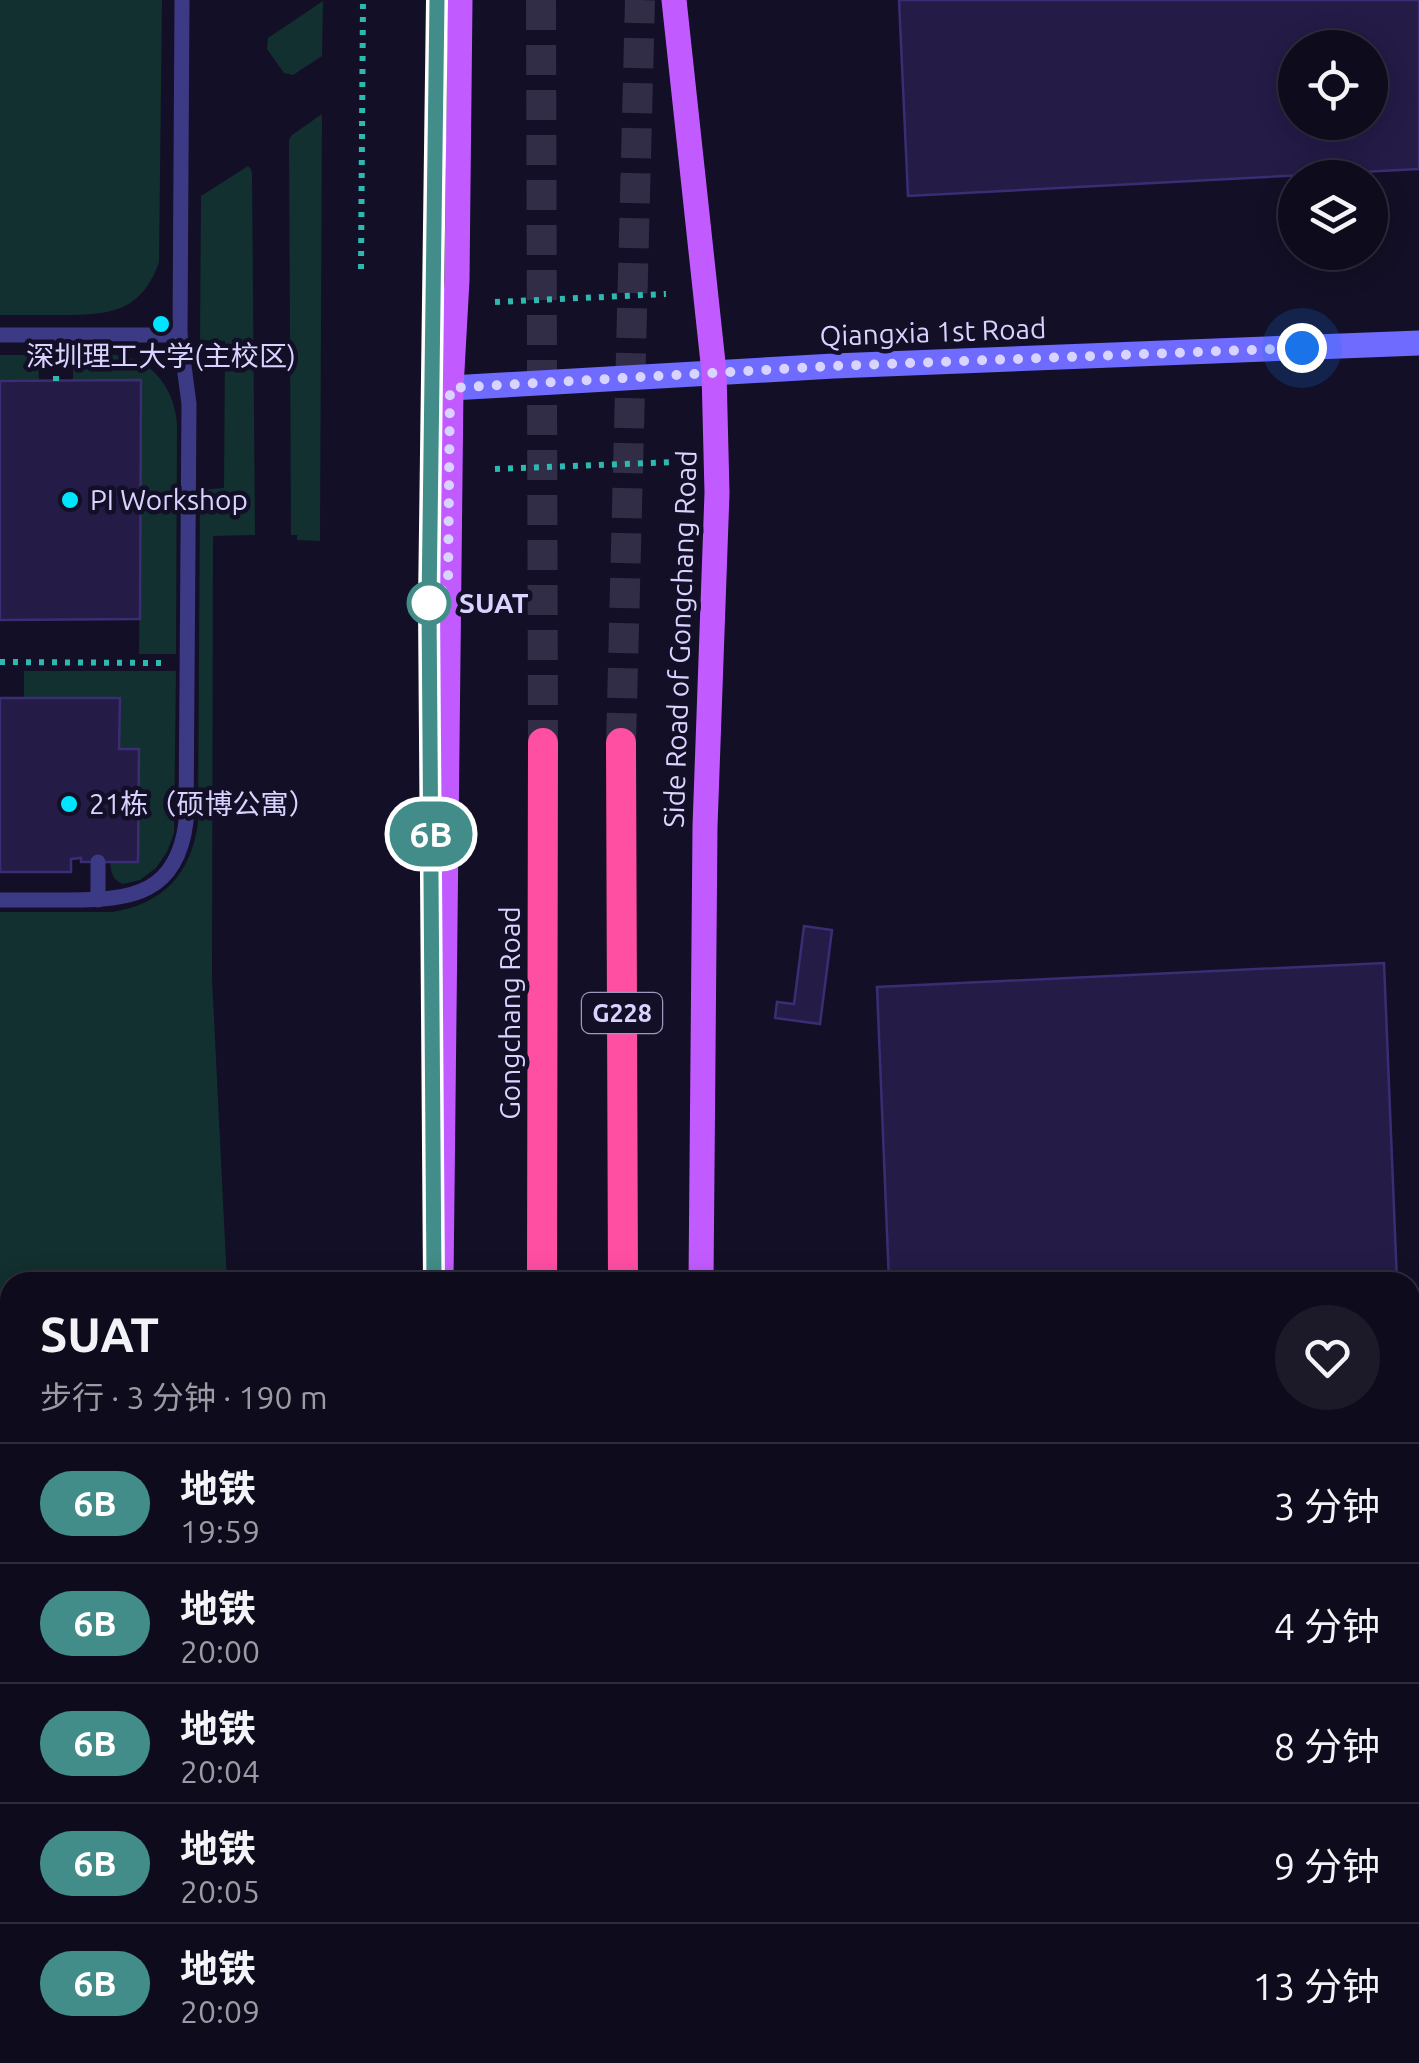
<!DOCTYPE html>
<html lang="zh">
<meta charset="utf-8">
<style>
body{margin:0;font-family:Ubuntu,"Noto Sans SC",sans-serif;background:#1c1929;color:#f1f3f6;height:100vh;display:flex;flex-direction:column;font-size:38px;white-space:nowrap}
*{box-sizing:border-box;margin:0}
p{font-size:32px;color:#9b9ba3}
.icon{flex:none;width:55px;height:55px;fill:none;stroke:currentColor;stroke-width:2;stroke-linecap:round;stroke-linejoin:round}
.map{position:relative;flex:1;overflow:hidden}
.panel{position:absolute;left:0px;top:1272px;width:1420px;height:792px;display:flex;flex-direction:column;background:#0e0b1c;border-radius:30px 30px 0 0;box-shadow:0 5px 25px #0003,0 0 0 2px #2e2b3b}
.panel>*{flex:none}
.badge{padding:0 20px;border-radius:32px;font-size:35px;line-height:65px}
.fabs{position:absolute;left:1278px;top:30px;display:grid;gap:20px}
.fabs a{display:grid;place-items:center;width:110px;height:110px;border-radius:50%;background:#0e0b1c;box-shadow:0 5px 25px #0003,0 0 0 2px #2e2b3b;font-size:50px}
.you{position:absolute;width:50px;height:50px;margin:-25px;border:8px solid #fff;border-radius:50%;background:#1a73e8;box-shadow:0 0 0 15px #1a73e833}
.map>.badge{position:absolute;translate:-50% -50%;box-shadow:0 0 0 5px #fff}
.round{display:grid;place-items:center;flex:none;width:105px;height:105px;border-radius:52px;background:#1c1929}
.summary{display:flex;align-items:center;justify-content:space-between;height:170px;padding:0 40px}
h1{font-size:48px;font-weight:600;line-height:75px}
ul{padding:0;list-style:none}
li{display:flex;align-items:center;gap:30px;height:120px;padding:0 40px;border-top:2px solid #2e2b3b}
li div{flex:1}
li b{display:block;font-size:38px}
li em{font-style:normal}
li .badge{min-width:110px;font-weight:700;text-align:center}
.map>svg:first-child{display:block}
.green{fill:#12302f}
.building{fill:#241b47;stroke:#3b2d73;stroke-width:2.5;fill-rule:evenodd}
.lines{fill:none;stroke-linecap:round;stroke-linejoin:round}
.highway-tunnel{stroke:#312d47;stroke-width:30;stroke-dasharray:30 15;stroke-linecap:butt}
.path{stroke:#2fb8b0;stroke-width:6;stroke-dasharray:5 8;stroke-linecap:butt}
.lane{stroke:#3d3a85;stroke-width:15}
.secondary{stroke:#6f6bff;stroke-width:25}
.primary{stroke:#c25bff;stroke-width:25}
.highway{stroke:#ff4fa3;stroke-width:30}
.line-casing{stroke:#fff;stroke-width:22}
.line{stroke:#428d89;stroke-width:15}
.walk{stroke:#d9d4ff;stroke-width:10;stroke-dasharray:0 18}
.poi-dot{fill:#00e5ff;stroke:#130f26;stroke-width:4}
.stop-dot{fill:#fff;stroke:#428d89;stroke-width:5}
.labels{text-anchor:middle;stroke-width:9;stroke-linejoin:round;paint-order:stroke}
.shield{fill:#130f26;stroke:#9e99be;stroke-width:2.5}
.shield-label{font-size:25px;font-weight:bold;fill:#d9d4ff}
.street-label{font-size:28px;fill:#d9d4ff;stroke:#130f26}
.poi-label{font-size:28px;fill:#d9d4ff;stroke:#130f26;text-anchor:start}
.stop-label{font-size:28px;font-weight:bold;fill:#d9d4ff;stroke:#130f26;text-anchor:start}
</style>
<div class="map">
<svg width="1419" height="2063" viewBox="0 0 1419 2063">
<rect width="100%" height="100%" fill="#130f26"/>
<g class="green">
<path d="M0,0H162L159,262C142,311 111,315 64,315C43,315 21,315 0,315Z"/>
<polygon points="323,1 322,56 293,75 284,73 267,49 268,38"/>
<polygon points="322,114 320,541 297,540 297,535 291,535 289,140 292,135"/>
<path d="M248,166L251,169L252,173L255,535L213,536L212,978L227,1282H10V2055H279L280,2063H0V912H112C163,904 191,874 198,823L200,490L224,488L225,341L200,340L201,196Z"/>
<polygon points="0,355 38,355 39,381 0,381"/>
<path d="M73,355C89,355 106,353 121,356C155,361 175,392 177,424L176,654H139L141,381L73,380Z"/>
<path d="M24,671H176L174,833L167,852L156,868L140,880L123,884C112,880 111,872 110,862L138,861L139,749H119V698H24Z"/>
</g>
<g class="building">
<path d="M899,0H1419V169L908,196ZM1295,48H1370V122H1295Z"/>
<polygon points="141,380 140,619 0,620 0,381"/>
<polygon points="0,698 120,698 119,749 139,749 138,862 81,862 81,858 71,859 71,872 0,872"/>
<polygon points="804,926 832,930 820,1024 775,1018 777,1002 794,1004"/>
<polygon points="1384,963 1397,1282 889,1282 877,987"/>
<rect x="1410" y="1395" width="9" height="240"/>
<polygon points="1410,1652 1419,1652 1419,2063 922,2063 922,2055 1410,2055"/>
</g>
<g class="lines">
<g class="highway-tunnel">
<polyline points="541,0 543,743"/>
<polyline points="621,743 640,0"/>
</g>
<g class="path">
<polyline points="361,269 363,0"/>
<polyline points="495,302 666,294"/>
<polyline points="56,381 56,357"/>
<polyline points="495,469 674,462"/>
<polyline points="0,662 161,663"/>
</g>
<g class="lane">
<polyline points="0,335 180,335"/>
<path d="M0,900C24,900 48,900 71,900C133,900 177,893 186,822L189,404L180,335L182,0"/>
<polyline points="98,900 98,862"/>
</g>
<polyline class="secondary" points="451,388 834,366 1419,343"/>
<g class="primary">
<polyline points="674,0 714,372 717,493 705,827 701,1282"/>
<polyline points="441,1282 451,388 457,280 460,0"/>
<polyline points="438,2055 438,2063"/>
<polyline points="700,2063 700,2055"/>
</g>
<g class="highway">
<polyline points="621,743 623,1282"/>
<polyline points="542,1282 543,743"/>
<polyline points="626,2055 626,2063"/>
<polyline points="539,2063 540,2055"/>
</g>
</g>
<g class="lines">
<defs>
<polyline id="line" points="434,1282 429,604 437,0"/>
</defs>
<use href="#line" class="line-casing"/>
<use href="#line" class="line"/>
<polyline class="walk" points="429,603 448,585 450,388 834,366 1302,348"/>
</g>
<g class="poi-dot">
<circle cx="161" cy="324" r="10"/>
<circle cx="70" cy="500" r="10"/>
<circle cx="69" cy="804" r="10"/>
</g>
<circle class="stop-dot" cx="429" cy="603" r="20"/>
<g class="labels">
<rect class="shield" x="582" y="993" width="80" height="40" rx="8"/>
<g class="shield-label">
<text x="622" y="1022">G228</text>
</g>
<g class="street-label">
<text transform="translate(933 332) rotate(-2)" y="10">Qiangxia 1st Road</text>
<text transform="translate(680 639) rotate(-88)" y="10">Side Road of Gongchang Road</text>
<text transform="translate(510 1013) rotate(-90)" y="10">Gongchang Road</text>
</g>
<g class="poi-label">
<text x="161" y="366" text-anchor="middle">深圳理工大学(主校区)</text>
<text x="90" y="510">PI Workshop</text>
<text x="89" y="814">21栋（硕博公寓）</text>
</g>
<g class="stop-label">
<text x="459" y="613">SUAT</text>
</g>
</g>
</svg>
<div class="fabs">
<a><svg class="icon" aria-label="locate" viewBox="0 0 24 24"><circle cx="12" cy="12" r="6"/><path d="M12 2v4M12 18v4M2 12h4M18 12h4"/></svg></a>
<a><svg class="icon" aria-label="layers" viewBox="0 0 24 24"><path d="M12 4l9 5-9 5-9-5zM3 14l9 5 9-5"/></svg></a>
</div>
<div class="you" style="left:1302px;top:348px"></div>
<b class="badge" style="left:431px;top:834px;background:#428d89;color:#fff">6B</b>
<section class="panel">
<div class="summary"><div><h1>SUAT</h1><p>步行 · 3 分钟 · 190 m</p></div><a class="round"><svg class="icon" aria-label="heart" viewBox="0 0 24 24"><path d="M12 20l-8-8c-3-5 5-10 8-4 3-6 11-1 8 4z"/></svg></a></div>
<ul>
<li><span class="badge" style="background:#428d89;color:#fff">6B</span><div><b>地铁</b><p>19:59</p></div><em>3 分钟</em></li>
<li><span class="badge" style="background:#428d89;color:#fff">6B</span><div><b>地铁</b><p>20:00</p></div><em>4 分钟</em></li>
<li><span class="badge" style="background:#428d89;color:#fff">6B</span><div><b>地铁</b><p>20:04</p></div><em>8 分钟</em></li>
<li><span class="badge" style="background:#428d89;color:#fff">6B</span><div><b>地铁</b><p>20:05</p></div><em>9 分钟</em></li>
<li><span class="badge" style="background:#428d89;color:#fff">6B</span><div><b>地铁</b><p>20:09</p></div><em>13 分钟</em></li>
</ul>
</section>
</div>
